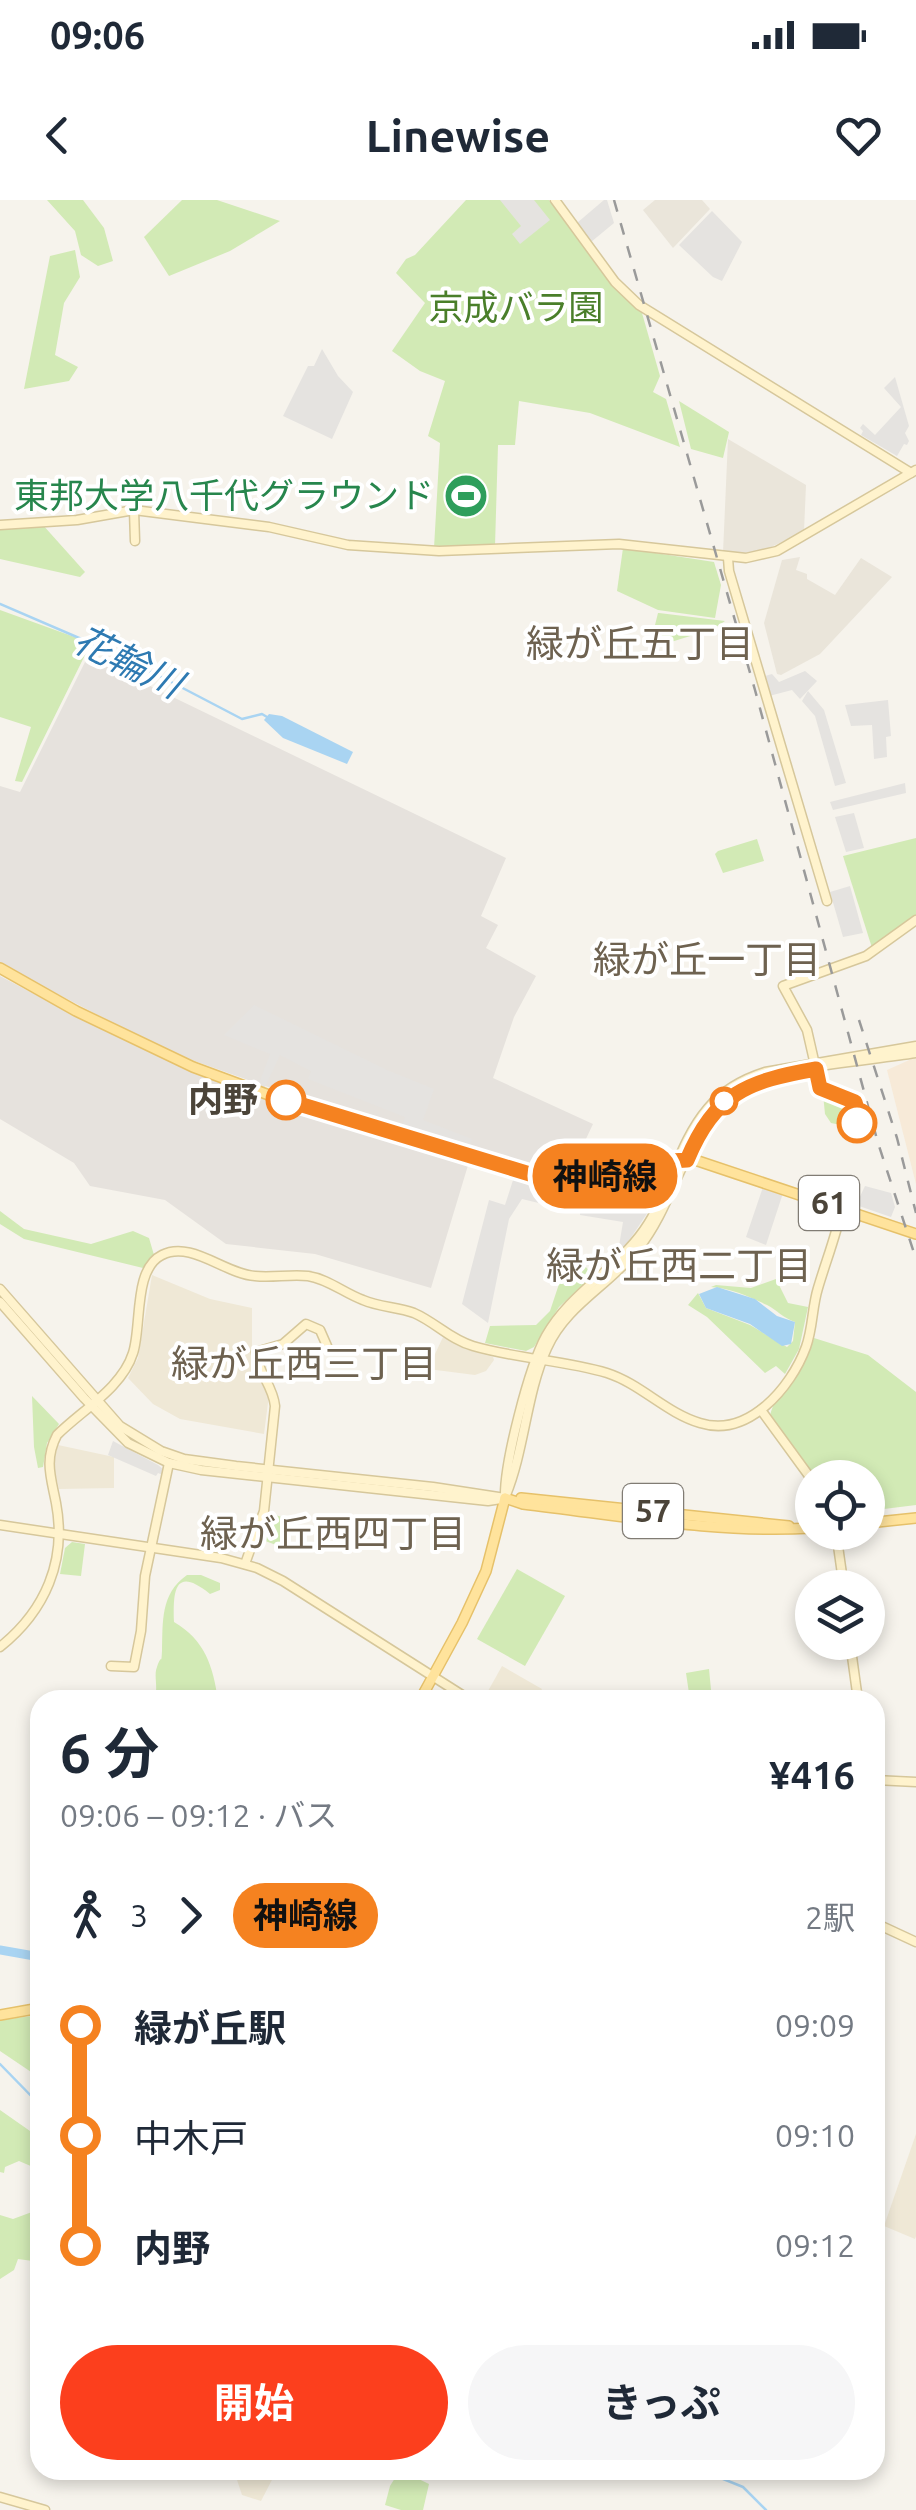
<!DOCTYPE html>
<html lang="ja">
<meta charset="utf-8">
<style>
body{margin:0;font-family:Ubuntu,"Noto Sans JP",sans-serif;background:#f6f6f7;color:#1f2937;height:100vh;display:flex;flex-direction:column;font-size:38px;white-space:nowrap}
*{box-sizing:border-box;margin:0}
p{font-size:32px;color:#747a83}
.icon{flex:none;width:55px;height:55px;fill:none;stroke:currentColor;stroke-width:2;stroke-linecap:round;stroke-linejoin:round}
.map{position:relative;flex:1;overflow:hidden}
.details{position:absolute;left:30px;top:1490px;width:855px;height:790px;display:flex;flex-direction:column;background:#fff;border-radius:30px;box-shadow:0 5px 15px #0003}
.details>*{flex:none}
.badge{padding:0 20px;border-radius:32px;font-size:35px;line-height:65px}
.tools{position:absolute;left:795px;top:1260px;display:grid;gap:20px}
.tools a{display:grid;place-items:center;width:90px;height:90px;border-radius:50%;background:#fff;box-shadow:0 5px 15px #0003;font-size:50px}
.map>.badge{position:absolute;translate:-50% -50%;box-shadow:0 0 0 5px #fff}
.legs{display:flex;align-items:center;gap:15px;height:110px;padding:0 30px;font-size:32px}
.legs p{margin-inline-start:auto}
.overview{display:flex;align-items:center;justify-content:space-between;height:170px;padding:0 30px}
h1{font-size:55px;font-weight:700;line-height:75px}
.primary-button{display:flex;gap:20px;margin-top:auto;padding:20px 30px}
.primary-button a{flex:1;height:115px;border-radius:60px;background:#fc3f1d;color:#fff;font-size:40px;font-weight:700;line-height:115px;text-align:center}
.primary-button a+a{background:#f6f6f7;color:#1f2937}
ul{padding:0 30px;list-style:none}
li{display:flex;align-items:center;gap:35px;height:110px;font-size:38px}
li i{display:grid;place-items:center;width:15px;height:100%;margin:0 12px;background:currentColor}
li i::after{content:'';width:25px;height:25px;margin:-12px;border:8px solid;border-radius:50%;background:#fff}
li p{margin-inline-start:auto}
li:first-child i{background:linear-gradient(#0000 50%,currentColor 0)}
li:last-child i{background:linear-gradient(currentColor 50%,#0000 0)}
.status{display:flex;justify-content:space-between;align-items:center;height:70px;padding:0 50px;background:#fff;direction:ltr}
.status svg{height:28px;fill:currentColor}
header{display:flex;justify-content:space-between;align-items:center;height:130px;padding:0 30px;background:#fff;font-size:45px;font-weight:700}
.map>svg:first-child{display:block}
.residential{fill:#eae5da}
.commercial{fill:#f7ead8}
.industrial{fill:#e6e2dd}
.education{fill:#efe8d6}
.green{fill:#d2eab5}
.parking{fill:#e5e3e0}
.water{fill:#a9d4f2}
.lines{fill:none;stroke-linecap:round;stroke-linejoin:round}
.stream{stroke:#a9d4f2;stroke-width:2.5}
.river{stroke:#a9d4f2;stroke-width:9}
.secondary-casing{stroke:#d6c79b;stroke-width:11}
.primary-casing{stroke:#e6c16a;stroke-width:12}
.secondary{stroke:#fff3cd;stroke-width:8}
.primary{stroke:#ffe39c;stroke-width:9}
.rail{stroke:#9a9a9a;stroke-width:2.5;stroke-dasharray:12 12;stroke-linecap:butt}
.line-1-casing{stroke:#fff;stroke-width:22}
.line-1{stroke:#f58220;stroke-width:15}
.stop-1-dot{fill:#fff;stroke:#f58220;stroke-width:5}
.labels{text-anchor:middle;stroke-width:8;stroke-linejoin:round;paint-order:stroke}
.shield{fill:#fff;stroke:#817c74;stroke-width:2.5}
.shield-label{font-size:32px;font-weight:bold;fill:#4b4439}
.park-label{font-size:35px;fill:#4a7f2a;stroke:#fff}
.leisure-label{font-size:35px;fill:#27864d;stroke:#fff;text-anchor:end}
.stop-label{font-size:35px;font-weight:bold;fill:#4b4439;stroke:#fff;text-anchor:end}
.neighbourhood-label{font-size:38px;fill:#6e6250;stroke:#fff}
.water-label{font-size:38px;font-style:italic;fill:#2e7ab2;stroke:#fff}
</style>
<div class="status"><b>09:06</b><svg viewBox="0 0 49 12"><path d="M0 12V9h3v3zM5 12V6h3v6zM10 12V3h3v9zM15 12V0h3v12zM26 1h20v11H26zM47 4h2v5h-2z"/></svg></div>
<header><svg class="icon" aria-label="back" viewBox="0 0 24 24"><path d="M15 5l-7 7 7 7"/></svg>Linewise<svg class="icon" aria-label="heart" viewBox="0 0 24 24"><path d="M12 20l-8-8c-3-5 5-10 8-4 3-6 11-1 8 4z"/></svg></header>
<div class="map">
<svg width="916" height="2310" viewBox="0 0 916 2310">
<rect width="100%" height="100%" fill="#f6f3ec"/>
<g class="residential">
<polygon points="655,0 702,0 710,9 673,48 643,10"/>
<polygon points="728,239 806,285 804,331 759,353 723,353"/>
<polygon points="800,357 796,370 807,374 807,379 835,395 861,358 892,377 820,454 781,475 777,474 764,423 782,360"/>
</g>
<polygon class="commercial" points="916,857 916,984 887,870"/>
<g class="industrial">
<polygon points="88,456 506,658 481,716 498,725 486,748 536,776 514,817 493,878 593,924 569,975 556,978 305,900 169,852 0,764 0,586 20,592"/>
<polygon points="0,776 87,822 200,873 287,907 469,962 431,1088 315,1054 226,1044 165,1000 90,986 74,963 0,919"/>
</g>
<g class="education">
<polygon points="152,1075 210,1099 252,1108 252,1159 269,1195 264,1234 180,1219 153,1204 128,1178 138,1158"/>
<polygon points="443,1137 465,1149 493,1157 494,1160 486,1171 475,1175 428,1169"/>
<polygon points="58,1245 114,1257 114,1288 59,1289 53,1263"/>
<polygon points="502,1466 542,1489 536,1500 483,1500"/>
<polygon points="916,1934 916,2036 915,2039 884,2026"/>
<polygon points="228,2270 274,2270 274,2276 261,2301 242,2295 236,2277"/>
</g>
<g class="green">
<polygon points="47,0 83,0 104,28 113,61 98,66 81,55 75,31"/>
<polygon points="182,0 217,0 280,21 230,51 169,76 144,37"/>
<polygon points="466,0 549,0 607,78 642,113 660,176 653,192 666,199 680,247 590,213 519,201 515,245 498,245 495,346 434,348 440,243 428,236 445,181 420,171 392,151 425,103 396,73 406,59 415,55"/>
<polygon points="75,50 80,77 64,103 55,155 78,167 69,181 24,189 50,56"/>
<polygon points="679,201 729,232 723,258 691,249"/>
<polygon points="42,324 85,372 80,377 0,359 0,328"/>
<polygon points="623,348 714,362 721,385 715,418 658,410 617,391"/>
<polygon points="0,410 91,443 22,582 15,581 31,527 0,517"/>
<polygon points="658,413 659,413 725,421 713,429 658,446 655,425"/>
<polygon points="916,638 916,720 873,751 843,656"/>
<polygon points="757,639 764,661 723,673 715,654 718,651"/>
<polygon points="823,894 851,902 855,915 852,920 841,925 831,923 825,914"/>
<polygon points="0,1011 24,1029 91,1044 133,1031 149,1038 154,1055 143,1068 24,1039 0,1024"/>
<polygon points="578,1057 593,1076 559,1107 534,1147 526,1151 485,1143 490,1126 536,1125 550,1111 566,1063"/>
<path d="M776,1079L788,1103L808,1107L799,1149L785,1174L776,1166L765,1173L707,1117L688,1105L698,1093L706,1108L750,1125L787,1147L793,1141L795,1122C783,1118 777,1110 767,1105C750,1097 731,1088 711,1087L716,1085L751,1088Z"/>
<path d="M814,1138L868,1155L916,1192V1305L868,1311V1278L815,1277L770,1216C774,1193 806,1169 814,1138Z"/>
<polygon points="32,1196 59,1224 47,1243 43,1267 38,1268 34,1247"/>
<polygon points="266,1312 288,1319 287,1349 257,1338"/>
<polygon points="72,1342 85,1344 81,1376 60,1374 65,1348"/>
<polygon points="517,1369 565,1396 525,1466 477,1439"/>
<path d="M187,1375H201L220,1383V1390L210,1394C174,1365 173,1392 174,1422C205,1440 213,1466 218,1500H110L111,1490L135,1492L147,1496L156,1492C157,1483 154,1474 157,1467C162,1452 161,1467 162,1451C163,1422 160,1394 187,1375Z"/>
<polygon points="709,1469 712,1500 690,1500 686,1473"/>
<polygon points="40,1815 40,1878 0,1851 0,1820"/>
<polygon points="0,1910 40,1938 40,1970 19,1961 5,1967 4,1973 0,1972"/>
<polygon points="40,2009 40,2062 18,2059 14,2070 0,2079 0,2015 13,2019"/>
<polygon points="400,2270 429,2284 423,2310 401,2310 385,2305 390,2286"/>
</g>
<g class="parking">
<polygon points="500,0 534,0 550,20 520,44 512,34 521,26"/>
<polygon points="604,0 607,0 614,23 591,42 577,23"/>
<polygon points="712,11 742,42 722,81 713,77 679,45"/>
<polygon points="322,149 338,176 353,192 332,239 283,216 308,166 314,166"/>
<polygon points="895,177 909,226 905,233 909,241 907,245 904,244 897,256 861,235 863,231 860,228 863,224 875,235 901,207 884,188"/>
<polygon points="805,471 817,481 800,499 792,490 769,496 765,476 772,474 779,482"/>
<polygon points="808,491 824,510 846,583 835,586 815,516 802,501"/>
<polygon points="888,500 891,536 886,537 887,557 874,559 872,525 851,526 845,505"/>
<polygon points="905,583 906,593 833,610 830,602"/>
<polygon points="854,613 864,648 846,652 835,617"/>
<polygon points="850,686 863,733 843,737 830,692"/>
<polygon points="254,805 387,870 434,889 423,920 472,939 468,951 401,929 405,917 308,879 311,871 280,855 264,889 258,886 270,854 224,835"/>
<polygon points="635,973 629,1000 654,1003 622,1051 618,1052 623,1022 580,1015 581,1001 554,996 551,1006 522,999 509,1019 488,1123 462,1104 489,1000 505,1005 514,977 552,988 567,989 626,980 628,975"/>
<polygon points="865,986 891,993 895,1007 891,1017 856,1005"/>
<polygon points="763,987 783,993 766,1045 746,1037"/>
<polygon points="113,1241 158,1265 164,1270 163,1275 158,1273 156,1276 108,1255"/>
</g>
<g class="water">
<polygon points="269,514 282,516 353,552 347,564 283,538 264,520"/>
<polygon points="717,1087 755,1099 777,1116 795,1122 791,1144 782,1146 750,1124 706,1108 699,1094"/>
</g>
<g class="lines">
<g class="stream">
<polyline points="0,404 100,447 112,464 152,472 242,519 262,514 267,517"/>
<polyline points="0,1864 40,1905"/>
<polyline points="701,2270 743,2287 766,2310"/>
</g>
<polyline class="river" points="0,1750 40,1757"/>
<defs>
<g id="secondary">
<polyline points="555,0 615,82 639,105 911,273"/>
<polyline points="134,310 135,341"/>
<polyline points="0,325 77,320 134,310 269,327 348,345 439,351 619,344 746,358 777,351 916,270"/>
<polyline points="728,358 729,371 827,701"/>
<polyline points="815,865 807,830 783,786 866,756 916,720"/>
<polyline points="0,1089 120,1226 161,1251 184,1259 236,1266 433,1287 505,1298"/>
<polyline points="0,1102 84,1198 128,1243 169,1263 201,1270 488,1301 501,1299"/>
<polyline points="761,1210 812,1280"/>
<path d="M506,1295C525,1248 526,1194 547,1148C566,1105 610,1085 638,1049C679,998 686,920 745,887C786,865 869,861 916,853"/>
<path d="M505,1298C504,1263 529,1167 546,1136C570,1093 616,1070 644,1030C670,993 678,943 708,908C723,890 743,879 765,872L916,846"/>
<polyline points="0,1325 221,1358 257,1368 283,1381 470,1500"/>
<polyline points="836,1332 844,1388"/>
<path d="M245,1364L264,1311L275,1206C273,1185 257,1172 256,1152L283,1144L306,1124L320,1130L327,1146"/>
<polyline points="850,1442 858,1500"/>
<path d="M0,1447C45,1411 67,1361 56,1303C51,1277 44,1260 57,1235C82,1210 122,1188 133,1153C142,1126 133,1069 162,1055C191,1040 225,1074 255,1076C272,1078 290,1074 308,1076C328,1079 344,1093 363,1100C379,1107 398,1107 414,1113C435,1122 451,1140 473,1146C517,1159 564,1160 607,1173C641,1184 666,1213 700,1223C748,1238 791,1188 806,1147C813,1128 812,1107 818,1088C826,1061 836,1036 842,1008"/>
<polyline points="111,1466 134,1467 141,1431 145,1376 169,1263"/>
<polyline points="875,1580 916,1582"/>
<polyline points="875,1723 916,1742"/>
<polyline points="875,2026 879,2029"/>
<polyline points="0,2297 45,2310"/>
</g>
<g id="primary">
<polyline points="0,768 76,811 193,867 277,898 389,929 524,974 556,982 577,982 656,962 695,960 916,1034"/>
<path d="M505,1298L523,1304C618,1315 717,1334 812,1328"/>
<polyline points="521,1298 789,1326"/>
<polyline points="868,1323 916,1318"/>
<polyline points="420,1500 462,1423 486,1371 505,1298"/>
<polyline points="0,1815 40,1808"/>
</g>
</defs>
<use href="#secondary" class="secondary-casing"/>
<use href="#primary" class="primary-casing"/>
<use href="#secondary" class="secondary"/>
<use href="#primary" class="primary"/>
<g class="rail">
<polyline points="614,0 755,490 878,943 916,1059"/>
<polyline points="859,820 897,938 916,1013"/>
</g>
</g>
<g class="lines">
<defs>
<path id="line-1" d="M286,900L556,982L587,980L656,962L687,960C715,893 748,881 816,869L820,888L855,902L859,916L857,923"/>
</defs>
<use href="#line-1" class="line-1-casing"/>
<use href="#line-1" class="line-1"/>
</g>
<defs>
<symbol id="stadium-disc" viewBox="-11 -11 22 22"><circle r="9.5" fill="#2e9e5b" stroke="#fff"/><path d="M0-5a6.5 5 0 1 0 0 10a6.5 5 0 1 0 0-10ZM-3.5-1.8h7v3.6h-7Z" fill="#fff"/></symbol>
</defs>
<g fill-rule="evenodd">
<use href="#stadium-disc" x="441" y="271" width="50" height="50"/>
</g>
<g class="stop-1-dot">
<circle cx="286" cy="900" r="18"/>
<circle cx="724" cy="901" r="12"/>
<circle cx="857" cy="923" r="18"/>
</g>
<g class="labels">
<g class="shield">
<rect x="799" y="976" width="60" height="54" rx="8"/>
<rect x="623" y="1284" width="60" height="54" rx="8"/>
</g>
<g class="shield-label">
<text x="829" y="1014">61</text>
<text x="653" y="1322">57</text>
</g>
<g class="park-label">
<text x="516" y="120">京成バラ園</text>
</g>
<g class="leisure-label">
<text x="434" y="308">東邦大学八千代グラウンド</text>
</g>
<g class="stop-label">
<text x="258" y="912">内野</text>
</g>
<g class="neighbourhood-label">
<text x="640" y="457">緑が丘五丁目</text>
<text x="707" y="773">緑が丘一丁目</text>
<text x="679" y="1079">緑が丘西二丁目</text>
<text x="304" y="1177">緑が丘西三丁目</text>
<text x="333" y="1347">緑が丘西四丁目</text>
</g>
<g class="water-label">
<text transform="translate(128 462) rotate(26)" y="13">花輪川</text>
</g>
</g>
</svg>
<div class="tools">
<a><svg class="icon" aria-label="locate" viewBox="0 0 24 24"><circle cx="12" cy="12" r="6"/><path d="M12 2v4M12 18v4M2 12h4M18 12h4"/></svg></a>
<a><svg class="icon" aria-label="layers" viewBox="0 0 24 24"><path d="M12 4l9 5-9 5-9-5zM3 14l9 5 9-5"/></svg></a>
</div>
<b class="badge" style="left:605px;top:976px;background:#f58220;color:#111">神崎線</b>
<section class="details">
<div class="overview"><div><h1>6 分</h1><p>09:06 – 09:12 · バス</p></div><b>¥416</b></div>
<div class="legs"><svg class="icon" aria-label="walk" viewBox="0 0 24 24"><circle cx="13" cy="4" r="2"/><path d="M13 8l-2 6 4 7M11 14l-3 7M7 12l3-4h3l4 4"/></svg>3<svg class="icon" aria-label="forward" viewBox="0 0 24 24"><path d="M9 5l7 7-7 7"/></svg><b class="badge" style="background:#f58220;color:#111">神崎線</b><p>2駅</p></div>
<ul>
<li><i style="color:#f58220"></i><b>緑が丘駅</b><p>09:09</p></li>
<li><i style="color:#f58220"></i><span>中木戸</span><p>09:10</p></li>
<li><i style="color:#f58220"></i><b>内野</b><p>09:12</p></li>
</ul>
<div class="primary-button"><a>開始</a><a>きっぷ</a></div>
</section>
</div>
